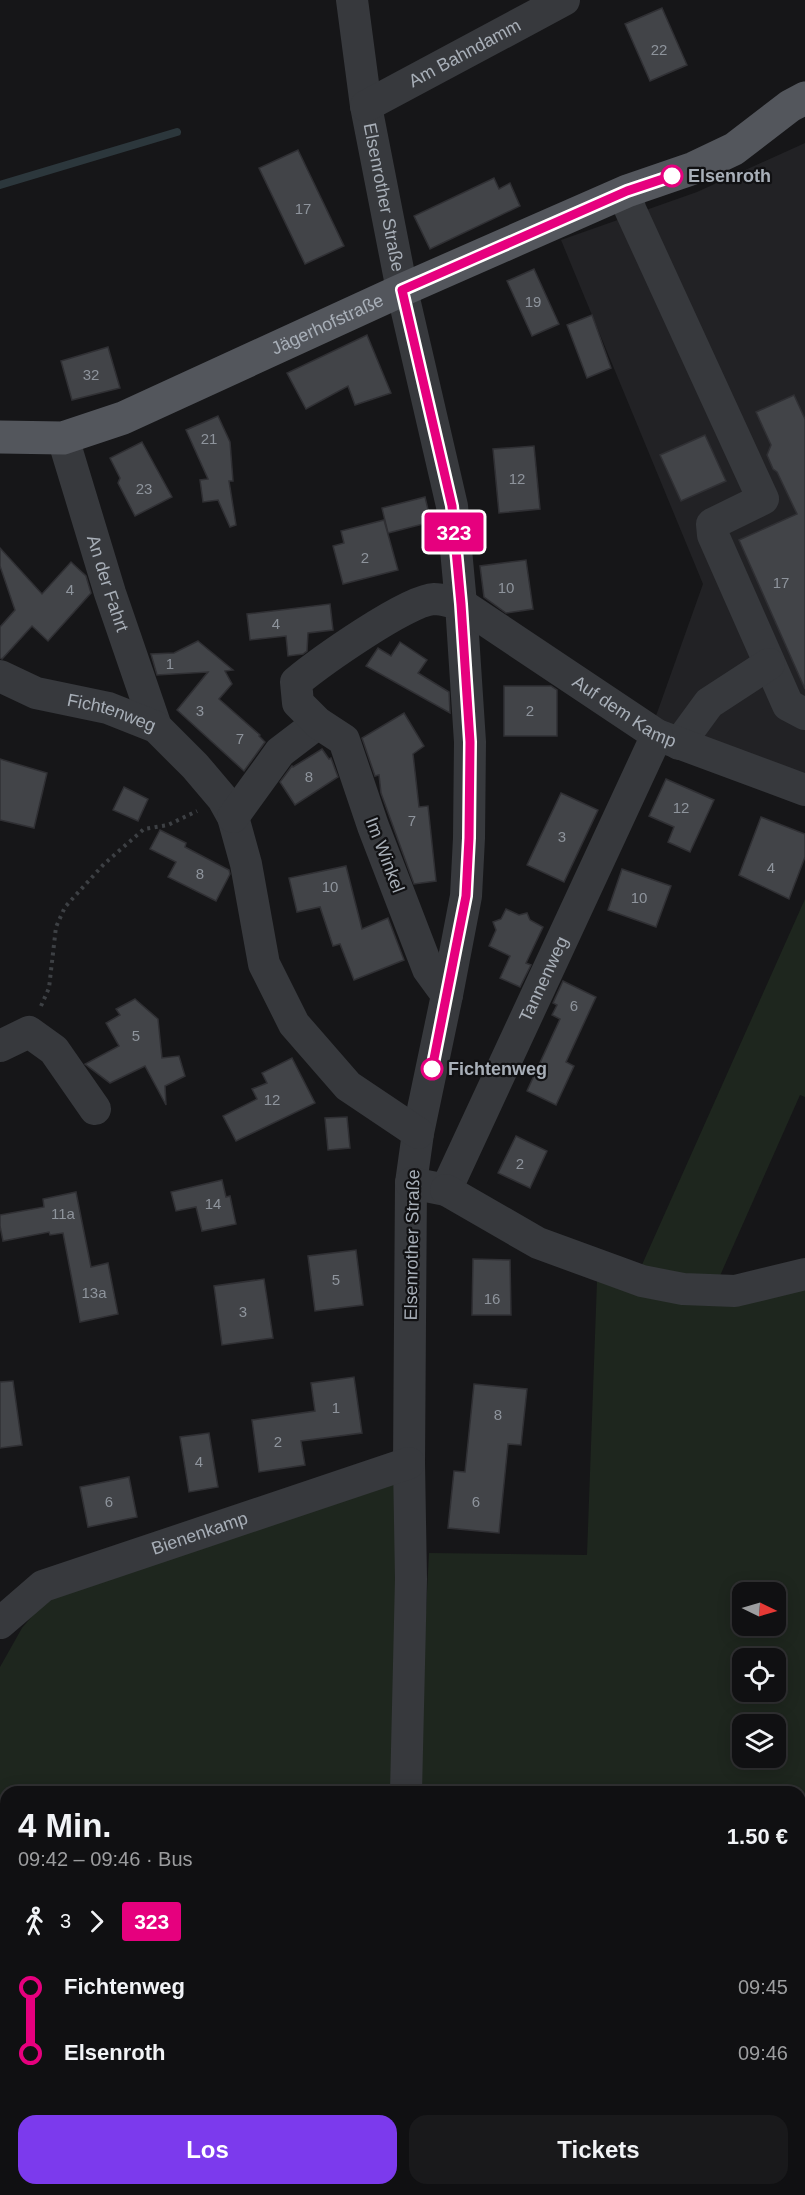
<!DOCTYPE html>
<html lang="de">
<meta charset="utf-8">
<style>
body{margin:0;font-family:Helvetica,sans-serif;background:#19191b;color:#f1f3f6;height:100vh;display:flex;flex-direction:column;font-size:22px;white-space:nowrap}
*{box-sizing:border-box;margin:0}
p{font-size:20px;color:#9c9d9f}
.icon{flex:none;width:33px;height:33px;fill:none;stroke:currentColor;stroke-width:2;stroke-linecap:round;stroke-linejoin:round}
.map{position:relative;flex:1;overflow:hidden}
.details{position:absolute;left:0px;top:1786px;width:806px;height:410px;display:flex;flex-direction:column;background:#101012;border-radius:18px 18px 0 0;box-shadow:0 3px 15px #0003,0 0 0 2px #303032}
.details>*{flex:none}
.badge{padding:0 12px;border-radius:4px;font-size:21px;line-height:39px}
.needle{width:39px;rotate:95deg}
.tools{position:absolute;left:732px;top:1582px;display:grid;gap:12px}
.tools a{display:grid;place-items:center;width:54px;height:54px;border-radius:12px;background:#101012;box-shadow:0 3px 15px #0003,0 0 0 2px #303032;font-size:30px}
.map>.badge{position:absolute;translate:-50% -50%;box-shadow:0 0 0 3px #fff}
.legs{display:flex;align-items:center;gap:9px;height:66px;padding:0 18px;font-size:20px}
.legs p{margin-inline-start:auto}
.overview{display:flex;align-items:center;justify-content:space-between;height:102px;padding:0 18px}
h1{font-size:33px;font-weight:700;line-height:45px}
.action{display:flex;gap:12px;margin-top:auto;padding:12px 18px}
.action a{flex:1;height:69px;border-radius:18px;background:#7c3aed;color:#fff;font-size:24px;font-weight:700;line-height:69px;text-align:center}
.action a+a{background:#19191b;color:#f1f3f6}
ul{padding:0 18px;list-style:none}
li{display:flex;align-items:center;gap:21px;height:66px;font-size:22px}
li i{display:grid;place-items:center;width:9px;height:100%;margin:0 8px;background:currentColor}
li i::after{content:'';width:15px;height:15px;margin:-8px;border:4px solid;border-radius:50%;background:#101012}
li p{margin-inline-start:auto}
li:first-child i{background:linear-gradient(#0000 50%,currentColor 0)}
li:last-child i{background:linear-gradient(currentColor 50%,#0000 0)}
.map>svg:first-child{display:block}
.built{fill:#222225}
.green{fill:#1e261e;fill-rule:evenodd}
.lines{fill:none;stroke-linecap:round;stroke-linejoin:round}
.stream{stroke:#2c373c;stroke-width:8}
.building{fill:#424448;stroke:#303034;stroke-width:1.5}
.path{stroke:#3d4044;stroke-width:4;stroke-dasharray:3 4.5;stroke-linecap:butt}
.minor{stroke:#37393d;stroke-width:32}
.major{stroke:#53565c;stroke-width:33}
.line-1-casing{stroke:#fff;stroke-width:14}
.line-1{stroke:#e6007e;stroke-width:9}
.stop-1-dot{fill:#fff;stroke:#e6007e;stroke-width:3}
.labels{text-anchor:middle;stroke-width:4.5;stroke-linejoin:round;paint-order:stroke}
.number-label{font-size:15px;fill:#8e949c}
.street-label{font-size:18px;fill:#a8afb8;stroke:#111113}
.stop-label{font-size:18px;font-weight:bold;fill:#a8afb8;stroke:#111113;text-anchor:start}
</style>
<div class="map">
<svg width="805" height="2195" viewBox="0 0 805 2195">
<rect width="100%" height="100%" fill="#161618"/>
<polygon class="built" points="805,143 805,789 652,727 703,584 561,240 697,192"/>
<g class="green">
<polygon points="805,899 805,1097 800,1095 719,1278 685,1277 641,1267"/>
<path d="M597,1281L805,1285V1863L800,1862V1792H429L417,1786L429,1553L587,1555ZM742,1593H776V1626H742ZM742,1659H776V1692H742ZM742,1725H776V1758H742Z"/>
<polygon points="406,1470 395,1792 6,1792 6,2190 382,2190 382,2195 0,2195 0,1667 22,1628 49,1596"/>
<polygon points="800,1877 805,1877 805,2195 421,2195 417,2190 800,2190"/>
</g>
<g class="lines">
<polyline class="stream" points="0,185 177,132"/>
</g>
<g class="building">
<polygon points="662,8 687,65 650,81 625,24"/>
<polygon points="298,150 344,246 305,264 259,168"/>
<polygon points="494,178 499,189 510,183 520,206 430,249 414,216"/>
<polygon points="534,269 559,324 532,336 507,281"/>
<polygon points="592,315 611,368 587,378 567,325"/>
<polygon points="367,335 391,393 355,405 348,386 306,409 287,373"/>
<polygon points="108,347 120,388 72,400 61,361"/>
<polygon points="794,395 805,419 805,689 739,540 797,514 777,472 773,469 767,455 771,445 756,412"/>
<polygon points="218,416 230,442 233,481 229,481 236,525 230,527 218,500 203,502 200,480 208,479 186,430"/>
<polygon points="705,435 726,481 681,501 660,455"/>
<polygon points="142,442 172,497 135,516 118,483 120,478 110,458"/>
<polygon points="534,446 540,509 499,513 493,449"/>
<polygon points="425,497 431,522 388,533 382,508"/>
<polygon points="384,520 398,570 343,584 333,546 344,543 341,531"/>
<polygon points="0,548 42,594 71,562 86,576 91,593 48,641 32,626 2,659 0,658 0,627 15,610 0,566"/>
<polygon points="526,560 533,609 506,613 484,597 480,566"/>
<polygon points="330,604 333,630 308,633 307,651 303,654 288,656 286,636 250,640 247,614"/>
<polygon points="198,641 233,670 225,671 232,684 219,699 260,735 259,736 265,742 244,771 177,710 208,672 157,675 151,654 174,653"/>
<polygon points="400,642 427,660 418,673 449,692 450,713 366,666 378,648 391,656"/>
<polygon points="504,686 551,686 557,690 557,736 504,736"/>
<polygon points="404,713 424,746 413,754 419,807 428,806 436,881 414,884 381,793 379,775 375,776 362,738"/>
<polygon points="322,749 329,759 331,758 338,777 295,805 280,782 292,766 293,767"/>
<polygon points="0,759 47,773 34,828 0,820"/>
<polygon points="666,779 714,800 690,852 668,842 674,827 649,816"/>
<polygon points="124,787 148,799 138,821 113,810"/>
<polygon points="561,793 598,810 564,882 527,865"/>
<polygon points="761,817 805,834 805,857 789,899 739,875"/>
<polygon points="160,830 186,843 185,847 229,870 230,874 216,901 168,877 176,862 150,849"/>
<polygon points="346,866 362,929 388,918 404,960 354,980 340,944 333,946 320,907 297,912 289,878"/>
<polygon points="622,869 671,886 656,927 608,910"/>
<polygon points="506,909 519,915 527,913 530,920 543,927 526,963 531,965 520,987 500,978 510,956 489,946 496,930 493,922 501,919"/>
<polygon points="563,981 596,997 566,1062 574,1066 556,1105 527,1091 560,1019 552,1015 557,1005 553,1003"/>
<polygon points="135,999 158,1019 162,1058 179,1056 185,1076 165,1086 166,1105 145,1066 110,1083 85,1064 119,1046 106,1023 120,1015 116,1009"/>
<polygon points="292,1058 315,1103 236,1141 223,1116 257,1099 252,1089 267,1083 262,1073"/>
<polygon points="347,1117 350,1148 328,1150 325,1118"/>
<polygon points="516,1136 547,1151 530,1188 498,1173"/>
<polygon points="222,1180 226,1197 230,1196 236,1224 202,1231 196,1207 176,1211 171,1192"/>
<polygon points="76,1192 91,1267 108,1263 118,1314 80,1322 63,1233 50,1235 49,1232 3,1241 0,1226 0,1215 44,1207 43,1199"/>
<polygon points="356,1250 363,1305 315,1311 308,1256"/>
<polygon points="473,1259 510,1260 511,1315 472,1315"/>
<polygon points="264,1279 273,1338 222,1345 214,1286"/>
<polygon points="354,1377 362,1433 301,1441 305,1465 259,1472 252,1420 315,1411 311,1383"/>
<polygon points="13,1381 22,1445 0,1448 0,1382"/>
<polygon points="474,1384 527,1389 521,1445 508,1444 499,1533 448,1528 454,1471 465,1472"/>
<polygon points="209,1433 218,1487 189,1492 180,1437"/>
<polygon points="129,1477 137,1517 88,1527 80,1487"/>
</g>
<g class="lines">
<g class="path">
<polyline points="41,1006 49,988 56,927 65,907 104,864 144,829 168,825 197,811"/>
<polyline points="800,1870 805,1870"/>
</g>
<g class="minor">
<path id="s1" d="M352,0L366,106L402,290L452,506L461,604L470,742L469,838L466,896L447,995L418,1133L411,1183L409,1463L411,1579L406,1792"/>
<path id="s2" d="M366,106L564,0"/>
<polyline points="627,191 630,209 763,499 712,524 713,535 788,705 805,714"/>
<path id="s3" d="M63,438L110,593L156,727"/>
<path id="s4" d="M0,676L36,693L108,708L156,727L195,766L223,799L233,817L246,864L264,964L294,1024L348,1086L418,1133"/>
<polyline points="679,744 709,703 769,664"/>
<polyline points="233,817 280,752 318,723"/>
<path id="s5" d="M447,995L428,969L373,826L344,740L318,723L298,703L296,682C319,663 407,600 434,599C443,599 453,603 461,604L657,735L805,790"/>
<polyline points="0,1046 29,1032 54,1050 95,1109"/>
<path id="s6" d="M411,1183L446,1190L657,735"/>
<polyline points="446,1190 538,1243 642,1281 683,1289 735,1291 805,1274"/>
<path id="s7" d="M0,1623L43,1586L409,1463"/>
<polyline points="397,2195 397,2190"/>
</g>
<path class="major" id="s8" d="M0,437L63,438L123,418L402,290L627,191L694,168L734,149L790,106L805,98"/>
</g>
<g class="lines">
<defs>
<polyline id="line-1" points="432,1069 466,896 469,838 470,742 461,604 452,506 402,290 627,191 672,176"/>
</defs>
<use href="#line-1" class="line-1-casing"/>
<use href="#line-1" class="line-1"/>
</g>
<g class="stop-1-dot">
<circle cx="672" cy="176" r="10"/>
<circle cx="432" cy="1069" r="10"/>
</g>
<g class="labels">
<g class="number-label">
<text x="659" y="55">22</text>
<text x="303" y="214">17</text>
<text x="533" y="307">19</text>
<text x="91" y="380">32</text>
<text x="209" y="444">21</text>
<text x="517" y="484">12</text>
<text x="144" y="494">23</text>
<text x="365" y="563">2</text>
<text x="781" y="588">17</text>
<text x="506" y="593">10</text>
<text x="70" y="595">4</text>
<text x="276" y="629">4</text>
<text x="170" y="669">1</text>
<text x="200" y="716">3</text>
<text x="530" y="716">2</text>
<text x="240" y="744">7</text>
<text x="309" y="782">8</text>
<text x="681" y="813">12</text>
<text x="412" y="826">7</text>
<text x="562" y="842">3</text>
<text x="771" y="873">4</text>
<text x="200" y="879">8</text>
<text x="330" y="892">10</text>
<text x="639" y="903">10</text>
<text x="574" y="1011">6</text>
<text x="136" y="1041">5</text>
<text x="272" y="1105">12</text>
<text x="520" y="1169">2</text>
<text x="213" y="1209">14</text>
<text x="63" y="1219">11a</text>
<text x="336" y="1285">5</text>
<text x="94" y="1298">13a</text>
<text x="492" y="1304">16</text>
<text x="243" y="1317">3</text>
<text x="336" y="1413">1</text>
<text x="498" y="1420">8</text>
<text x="278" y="1447">2</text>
<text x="199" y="1467">4</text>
<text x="109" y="1507">6</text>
<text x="476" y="1507">6</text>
</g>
<g class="street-label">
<text dy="6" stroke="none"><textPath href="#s2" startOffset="112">Am Bahndamm</textPath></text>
<text dy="6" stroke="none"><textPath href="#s1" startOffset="200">Elsenrother Straße</textPath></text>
<text dy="6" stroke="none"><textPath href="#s8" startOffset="351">Jägerhofstraße</textPath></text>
<text dy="6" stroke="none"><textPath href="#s3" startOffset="152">An der Fahrt</textPath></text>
<text dy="6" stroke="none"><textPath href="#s5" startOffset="742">Auf dem Kamp</textPath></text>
<text dy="6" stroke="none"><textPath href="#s4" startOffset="118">Fichtenweg</textPath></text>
<text transform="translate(385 855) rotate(69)" y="6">Im Winkel</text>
<text dy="6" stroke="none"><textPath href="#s6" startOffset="268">Tannenweg</textPath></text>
<text transform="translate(412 1245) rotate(-89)" y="6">Elsenrother Straße</text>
<text dy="6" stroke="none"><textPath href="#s7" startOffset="222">Bienenkamp</textPath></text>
</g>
<g class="stop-label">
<text x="688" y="182">Elsenroth</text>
<text x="448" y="1075">Fichtenweg</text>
</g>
</g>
</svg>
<div class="tools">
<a><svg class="needle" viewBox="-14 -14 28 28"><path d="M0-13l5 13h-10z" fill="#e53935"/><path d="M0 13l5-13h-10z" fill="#9c9d9f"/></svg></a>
<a><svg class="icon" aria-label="locate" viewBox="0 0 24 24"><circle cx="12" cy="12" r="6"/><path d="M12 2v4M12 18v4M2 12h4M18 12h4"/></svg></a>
<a><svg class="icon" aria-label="layers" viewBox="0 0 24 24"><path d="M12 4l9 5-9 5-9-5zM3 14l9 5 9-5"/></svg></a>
</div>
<b class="badge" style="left:454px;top:532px;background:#e6007e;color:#fff">323</b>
<section class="details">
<div class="overview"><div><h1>4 Min.</h1><p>09:42 – 09:46 · Bus</p></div><b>1.50 €</b></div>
<div class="legs"><svg class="icon" aria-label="walk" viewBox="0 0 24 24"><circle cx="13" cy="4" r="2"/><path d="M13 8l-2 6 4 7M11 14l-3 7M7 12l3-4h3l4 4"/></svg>3<svg class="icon" aria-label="forward" viewBox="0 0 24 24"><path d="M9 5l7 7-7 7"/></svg><b class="badge" style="background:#e6007e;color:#fff">323</b></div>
<ul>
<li><i style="color:#e6007e"></i><b>Fichtenweg</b><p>09:45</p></li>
<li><i style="color:#e6007e"></i><b>Elsenroth</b><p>09:46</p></li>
</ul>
<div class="action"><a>Los</a><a>Tickets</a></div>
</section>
</div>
